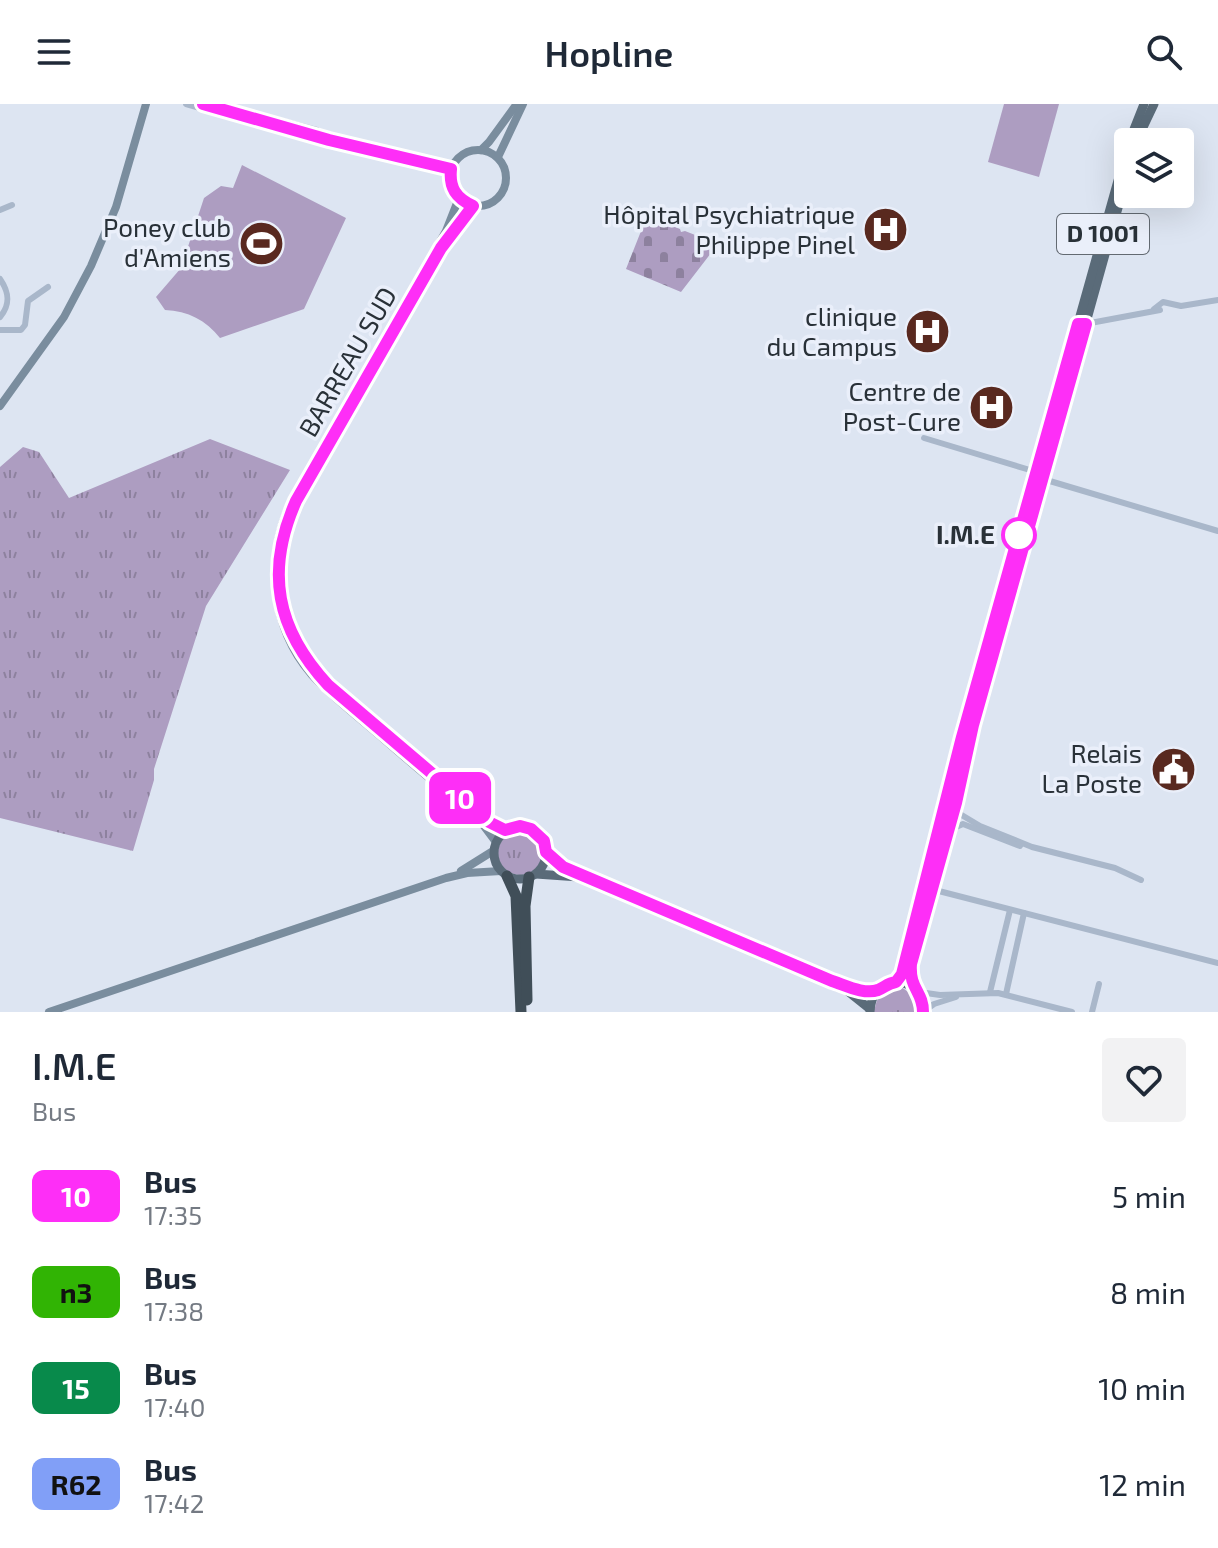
<!DOCTYPE html>
<html lang="fr">
<meta charset="utf-8">
<style>
body{margin:0;font-family:"Exo 2",sans-serif;background:#f2f2f3;color:#1f2937;height:100vh;display:flex;flex-direction:column;font-size:30px;white-space:nowrap}
*{box-sizing:border-box;margin:0}
p{font-size:26px;color:#747a83}
.icon{flex:none;width:44px;height:44px;fill:none;stroke:currentColor;stroke-width:2;stroke-linecap:round;stroke-linejoin:round}
.map{position:relative;height:908px;overflow:hidden}
.sheet{display:flex;flex-direction:column;background:#fff;flex:1}
.sheet>*{flex:none}
.badge{padding:0 16px;border-radius:12px;font-size:28px;line-height:52px}
.tools{position:absolute;left:1114px;top:24px;display:grid;gap:16px}
.tools a{display:grid;place-items:center;width:80px;height:80px;border-radius:8px;background:#fff;box-shadow:0 8px 32px #0002;font-size:40px}
.map>.badge{position:absolute;translate:-50% -50%;box-shadow:0 0 0 4px #fff}
.round{display:grid;place-items:center;flex:none;width:84px;height:84px;border-radius:8px;background:#f2f2f3}
.head{display:flex;align-items:center;justify-content:space-between;height:136px;padding:0 32px}
h1{font-size:38px;font-weight:600;line-height:60px}
ul{padding:0;list-style:none}
li{display:flex;align-items:center;gap:24px;height:96px;padding:0 32px}
li div{flex:1}
li b{display:block;font-size:30px}
li em{font-style:normal}
li .badge{min-width:88px;font-weight:700;text-align:center}
header{display:flex;justify-content:space-between;align-items:center;height:104px;padding:0 32px;background:#fff;font-size:36px;font-weight:600}
.map>svg:first-child{display:block}
.grass{fill:url(#grass-tufts)}
.cemetery{fill:url(#cemetery-stones)}
.pitch{fill:#ad9dc1}
.lines{fill:none;stroke-linecap:round;stroke-linejoin:round}
.minor{stroke:#a9b7ca;stroke-width:6}
.secondary{stroke:#7a8d9e;stroke-width:8}
.primary{stroke:#5a6b79;stroke-width:9}
.motorway{stroke:#404e58;stroke-width:11}
.line-casing{stroke:#fff;stroke-width:18}
.line{stroke:#fe2ef7;stroke-width:12}
.stop-dot{fill:#fff;stroke:#fe2ef7;stroke-width:4}
.labels{text-anchor:middle;stroke-width:7;stroke-linejoin:round;paint-order:stroke}
.shield{fill:#eaeffa;stroke:#636a72;stroke-width:2}
.shield-label{font-size:24px;font-weight:bold;fill:#293138}
.poi-label{font-size:26px;fill:#293138;stroke:#eaeffa;text-anchor:end}
.street-label{font-size:26px;fill:#293138;stroke:#eaeffa}
.stop-label{font-size:26px;font-weight:bold;fill:#293138;stroke:#eaeffa;text-anchor:end}
</style>
<header><svg class="icon" aria-label="menu" viewBox="0 0 24 24"><path d="M4 6h16M4 12h16M4 18h16"/></svg>Hopline<svg class="icon" aria-label="search" viewBox="0 0 24 24"><circle cx="10" cy="10" r="6"/><path d="M15 15l6 6"/></svg></header>
<div class="map">
<svg width="1218" height="908" viewBox="0 0 1218 908">
<defs>
<pattern id="grass-tufts" width="24" height="20" patternUnits="userSpaceOnUse" patternTransform="scale(2)"><rect width="24" height="20" fill="#ad9dc1"/><path d="M3 7l-1-3M5 7V3M7 7l1-3M15 17l-1-3M17 17v-4M19 17l1-3" fill="none" stroke="#8d819e"/></pattern>
<pattern id="cemetery-stones" width="16" height="16" patternUnits="userSpaceOnUse" patternTransform="scale(2)"><rect width="16" height="16" fill="#ad9dc1"/><path d="M2 7V4a2 2 0 0 1 4 0v3zM10 15v-3a2 2 0 0 1 4 0v3z" fill="#8d819e"/></pattern>
</defs>
<rect width="100%" height="100%" fill="#dde5f2"/>
<g class="grass">
<polygon points="210,335 290,366 206,502 154,665 154,676 133,747 0,714 0,363 23,343 39,348 69,394"/>
<circle cx="520" cy="749" r="22"/>
<path d="M900,882L915,893L918,908H874C877,892 882,883 900,882Z"/>
</g>
<polygon class="cemetery" points="647,112 680,125 681,128 685,127 718,140 681,188 626,165"/>
<g class="pitch">
<polygon points="1004,0 1059,0 1039,73 988,58"/>
<path d="M242,61L346,114L304,205L220,234C206,216 188,207 165,206L156,193L181,164L204,94L221,82L233,84Z"/>
</g>
<g class="lines">
<g class="minor">
<polyline points="186,0 298,32 322,34 451,65"/>
<polyline points="216,0 317,26 322,34"/>
<polyline points="0,106 12,101"/>
<path d="M0,175C9,188 11,200 0,213"/>
<polyline points="1154,205 1163,198 1181,202 1218,196"/>
<polyline points="1085,220 1160,206"/>
<polyline points="0,226 21,226 25,221 28,197 48,183"/>
<polyline points="924,334 1030,366 1043,375 1218,427"/>
<polyline points="956,699 960,710 980,722 1032,743 1115,764 1141,776"/>
<polyline points="949,726 963,720 1020,742"/>
<polyline points="948,731 960,683"/>
<polyline points="931,785 1218,859"/>
<polyline points="919,888 940,891 998,889 1072,908"/>
<polyline points="990,888 1010,806"/>
<polyline points="1006,890 1024,809"/>
<polyline points="923,908 934,900 956,893"/>
<polyline points="1092,908 1099,880"/>
</g>
<g class="secondary">
<polyline points="481,46 489,38 516,1"/>
<circle cx="478" cy="74" r="28"/>
<polyline points="498,53 523,0"/>
<path d="M459,94L446,127L291,398C265,453 270,522 311,570C331,592 356,611 379,631C412,660 447,689 481,718L496,738"/>
<polyline points="447,136 473,102"/>
<polyline points="0,302 64,213 91,162 116,103 146,0"/>
<polyline points="479,710 505,726"/>
<polyline points="461,767 493,747"/>
<polyline points="49,908 446,774 467,769 501,767"/>
</g>
<g class="primary">
<polyline points="1129,38 1144,0"/>
<polyline points="1136,38 1154,0"/>
<polyline points="1005,509 1128,68"/>
<polyline points="955,686 982,588"/>
<circle cx="520" cy="749" r="26"/>
<polyline points="546,748 563,763 586,774 832,877 865,887 878,886"/>
<polyline points="536,770 579,773"/>
<polyline points="896,878 902,870 962,633 1128,41"/>
<polyline points="913,883 911,860 945,727"/>
<polyline points="845,885 870,905"/>
<path d="M870,908C871,868 923,869 923,908"/>
</g>
<g class="motorway">
<polyline points="507,772 516,792 521,908"/>
<polyline points="527,896 525,802 529,773"/>
</g>
</g>
<g class="lines">
<defs>
<path id="line" d="M203,0L329,36L451,65C449,84 456,94 473,102L441,144L296,397C265,467 276,525 328,581L489,718L505,726L520,722L531,725L544,737L546,748L563,763L832,877C845,881 864,891 878,886C885,883 888,879 896,878L902,870L962,633L1076,227L1078,220H1086L973,621L956,699L911,860C909,885 923,887 923,908"/>
</defs>
<use href="#line" class="line-casing"/>
<use href="#line" class="line"/>
</g>
<defs>
<symbol id="hospital-disc" viewBox="-11 -11 22 22"><circle r="9.5" fill="#59291f" stroke="#eaeffa"/><path d="M-5-5h3v3.5h4V-5h3V5h-3V1.5h-4V5h-3Z" fill="#fff"/></symbol>
<symbol id="stadium-disc" viewBox="-11 -11 22 22"><circle r="9.5" fill="#59291f" stroke="#eaeffa"/><path d="M0-5a6.5 5 0 1 0 0 10a6.5 5 0 1 0 0-10ZM-3.5-1.8h7v3.6h-7Z" fill="#fff"/></symbol>
<symbol id="civic-disc" viewBox="-11 -11 22 22"><circle r="9.5" fill="#59291f" stroke="#eaeffa"/><path d="M-.6-6.5H3V-4.5H.6V-3L4-1V1h2V6H-6V1h2V-1L-.6-3ZM-1.2 2.5V6h2.4V2.5Z" fill="#fff"/></symbol>
</defs>
<g fill-rule="evenodd">
<use href="#hospital-disc" x="860" y="100" width="51" height="51"/>
<use href="#stadium-disc" x="236" y="114" width="51" height="51"/>
<use href="#hospital-disc" x="902" y="202" width="51" height="51"/>
<use href="#hospital-disc" x="966" y="278" width="51" height="51"/>
<use href="#civic-disc" x="1148" y="640" width="51" height="51"/>
</g>
<circle class="stop-dot" cx="1019" cy="431" r="16"/>
<g class="labels">
<rect class="shield" x="1057" y="110" width="92" height="40" rx="6"/>
<g class="shield-label">
<text x="1103" y="138">D 1001</text>
</g>
<g class="poi-label">
<text x="855" y="120">Hôpital Psychiatrique<tspan x="855" dy="30">Philippe Pinel</tspan></text>
<text x="231" y="133">Poney club<tspan x="231" dy="30">d'Amiens</tspan></text>
<text x="897" y="222">clinique<tspan x="897" dy="30">du Campus</tspan></text>
<text x="961" y="297">Centre de<tspan x="961" dy="30">Post-Cure</tspan></text>
<text x="1142" y="659">Relais<tspan x="1142" dy="30">La Poste</tspan></text>
</g>
<g class="street-label">
<text transform="translate(348 258) rotate(-60)" y="9">BARREAU SUD</text>
</g>
<g class="stop-label">
<text x="995" y="440">I.M.E</text>
</g>
</g>
</svg>
<div class="tools">
<a><svg class="icon" aria-label="layers" viewBox="0 0 24 24"><path d="M12 4l9 5-9 5-9-5zM3 14l9 5 9-5"/></svg></a>
</div>
<b class="badge" style="left:460px;top:694px;background:#fe2ef7;color:#fff">10</b>
</div>
<section class="sheet">
<div class="head"><div><h1>I.M.E</h1><p>Bus</p></div><a class="round"><svg class="icon" aria-label="heart" viewBox="0 0 24 24"><path d="M12 20l-8-8c-3-5 5-10 8-4 3-6 11-1 8 4z"/></svg></a></div>
<ul>
<li><span class="badge" style="background:#fe2ef7;color:#fff">10</span><div><b>Bus</b><p>17:35</p></div><em>5 min</em></li>
<li><span class="badge" style="background:#31b404;color:#111">n3</span><div><b>Bus</b><p>17:38</p></div><em>8 min</em></li>
<li><span class="badge" style="background:#088a4b;color:#fff">15</span><div><b>Bus</b><p>17:40</p></div><em>10 min</em></li>
<li><span class="badge" style="background:#819ff7;color:#111">R62</span><div><b>Bus</b><p>17:42</p></div><em>12 min</em></li>
</ul>
</section>
